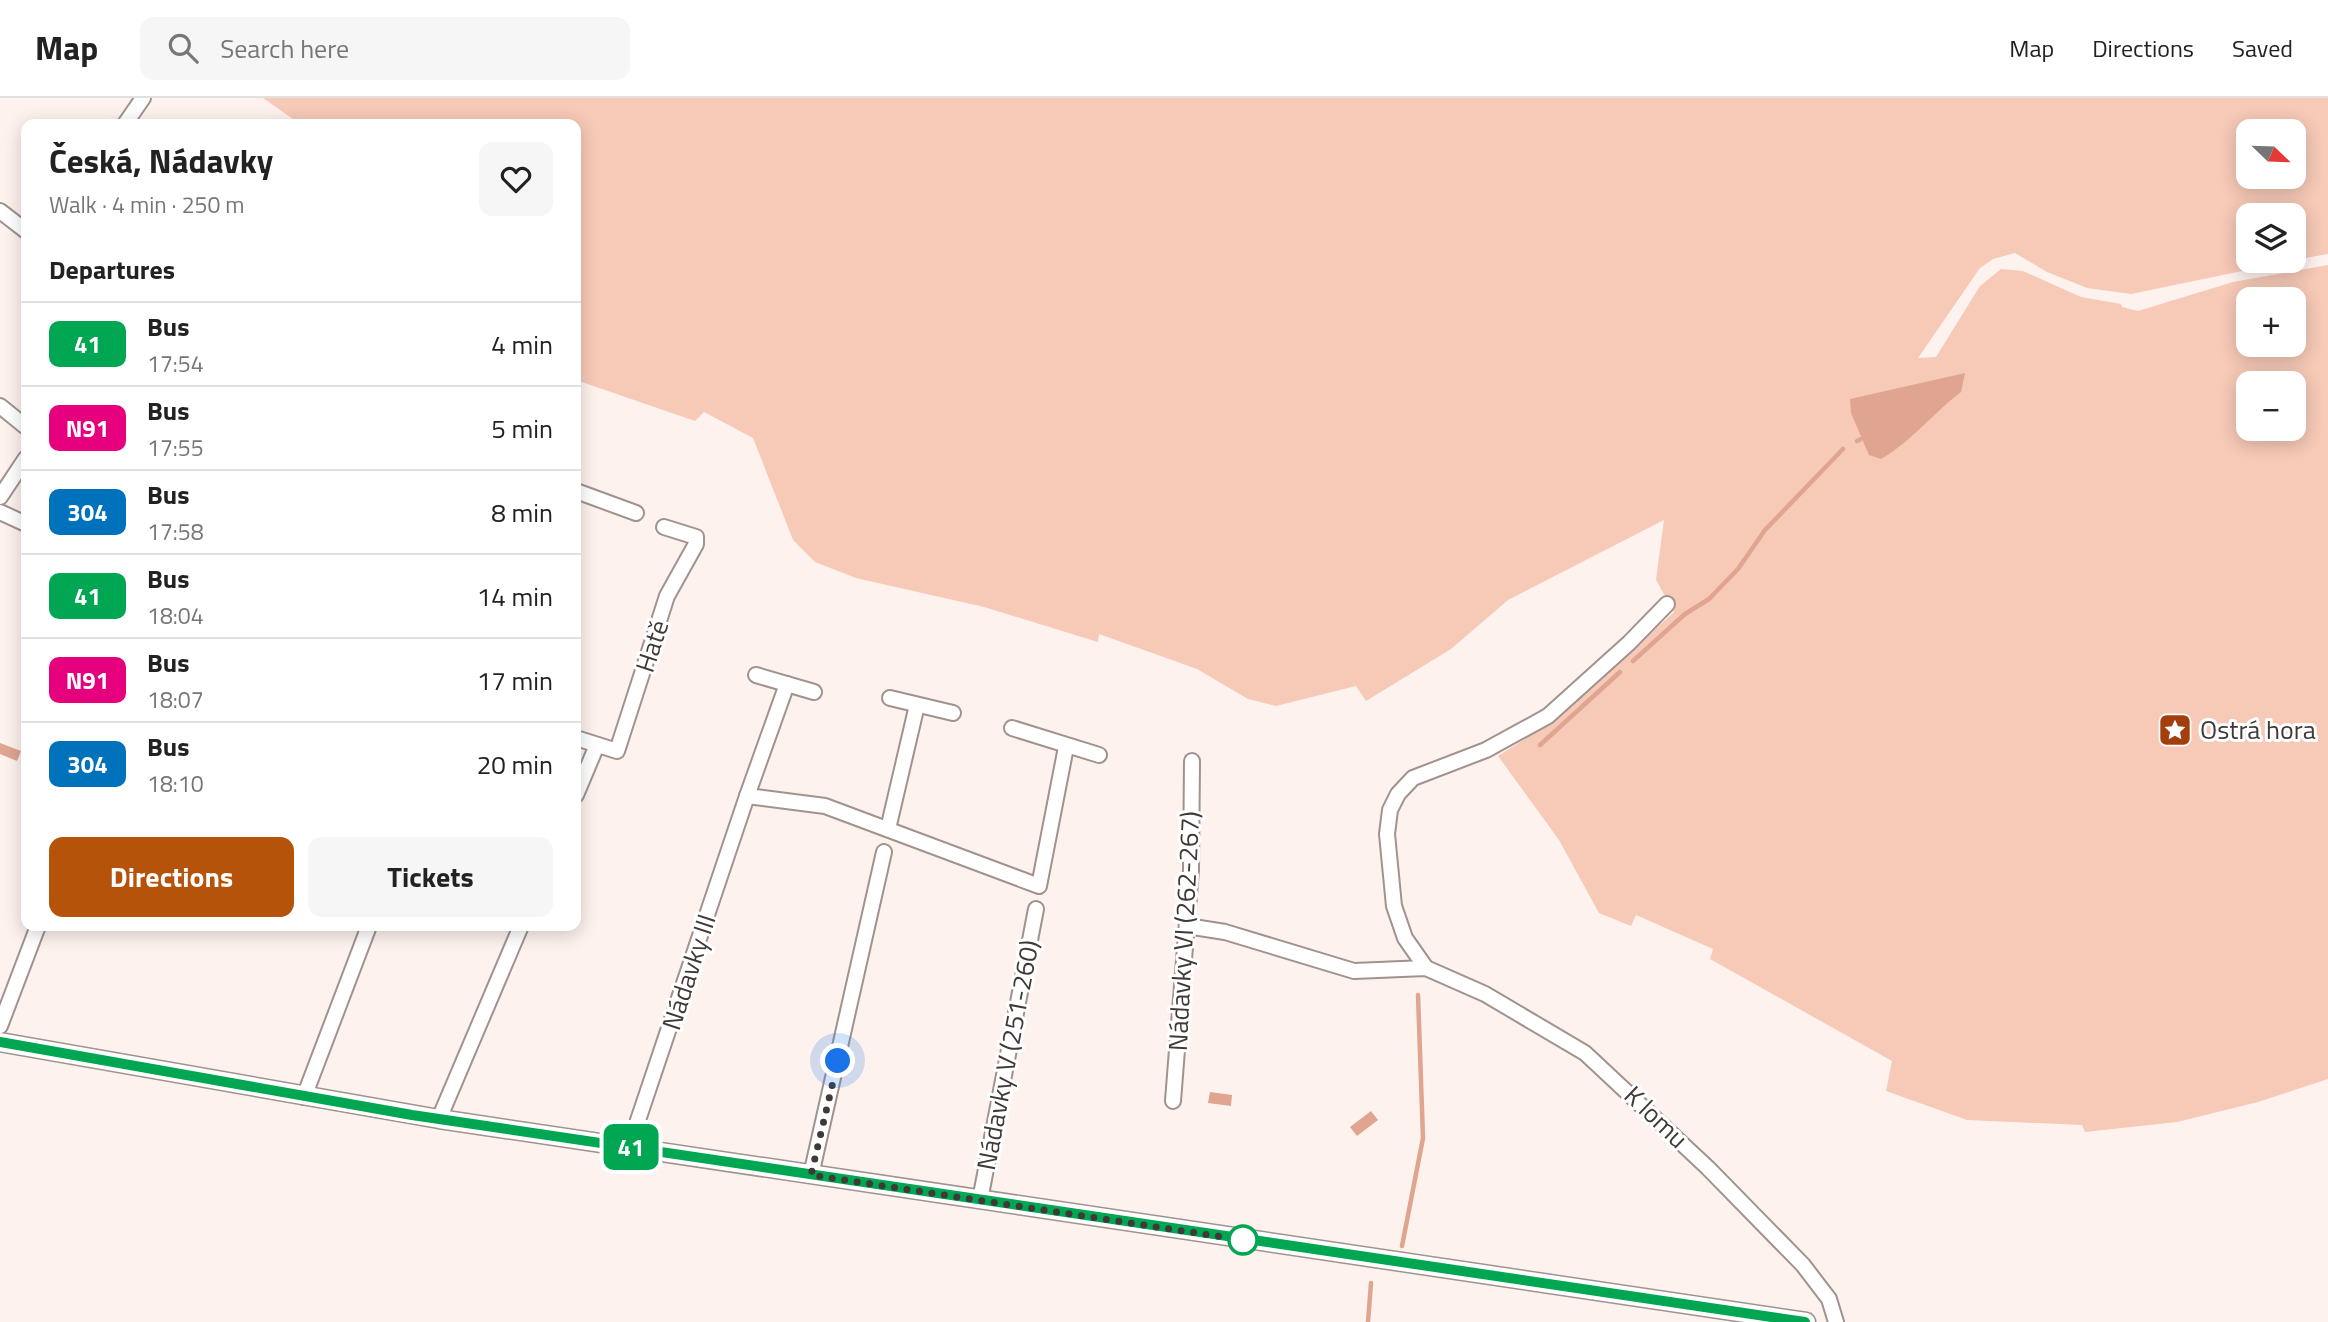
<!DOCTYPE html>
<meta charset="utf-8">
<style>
body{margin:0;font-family:"Titillium Web",sans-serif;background:#f6f6f6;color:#222;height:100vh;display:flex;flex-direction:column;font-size:26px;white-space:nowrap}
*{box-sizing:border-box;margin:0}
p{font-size:23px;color:#767676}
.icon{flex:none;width:38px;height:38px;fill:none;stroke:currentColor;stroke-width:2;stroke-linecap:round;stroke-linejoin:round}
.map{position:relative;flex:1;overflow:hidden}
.drawer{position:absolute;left:21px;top:21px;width:560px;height:812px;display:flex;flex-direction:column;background:#fff;border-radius:14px;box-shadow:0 4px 18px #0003}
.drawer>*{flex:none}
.badge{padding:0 14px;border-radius:10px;font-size:24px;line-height:46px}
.needle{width:46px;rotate:113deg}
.fabs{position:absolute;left:2236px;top:21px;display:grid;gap:14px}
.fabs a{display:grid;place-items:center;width:70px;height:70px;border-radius:14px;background:#fff;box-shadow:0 4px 18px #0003;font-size:35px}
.you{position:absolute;width:35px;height:35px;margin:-18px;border:5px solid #fff;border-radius:50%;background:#1a73e8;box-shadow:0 0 0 10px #1a73e833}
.map>.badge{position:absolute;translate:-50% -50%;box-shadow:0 0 0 4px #fff}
h2{padding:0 28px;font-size:26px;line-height:63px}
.round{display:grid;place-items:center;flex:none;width:74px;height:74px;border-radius:14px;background:#f6f6f6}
.overview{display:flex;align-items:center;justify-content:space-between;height:119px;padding:0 28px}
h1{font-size:33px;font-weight:700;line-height:52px}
.cta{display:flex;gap:14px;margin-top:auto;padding:14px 28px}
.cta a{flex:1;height:80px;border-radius:14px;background:#b45309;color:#fff;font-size:28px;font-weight:700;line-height:80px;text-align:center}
.cta a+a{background:#f6f6f6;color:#222}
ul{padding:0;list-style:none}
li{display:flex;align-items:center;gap:21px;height:84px;padding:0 28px;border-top:2px solid #e0e0e0}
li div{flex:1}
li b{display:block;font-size:26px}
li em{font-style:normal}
li .badge{min-width:77px;font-weight:700;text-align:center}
header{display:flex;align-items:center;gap:42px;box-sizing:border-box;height:98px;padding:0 35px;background:#fff;border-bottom:2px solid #e0e0e0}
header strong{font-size:33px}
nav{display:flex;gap:38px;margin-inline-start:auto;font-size:24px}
.search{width:490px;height:63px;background:#f6f6f6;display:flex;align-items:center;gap:18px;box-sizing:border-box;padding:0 24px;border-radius:14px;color:#767676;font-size:26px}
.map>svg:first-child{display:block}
.green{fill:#f7c9b7;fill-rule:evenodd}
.water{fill:#dfa590}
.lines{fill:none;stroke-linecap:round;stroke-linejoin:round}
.stream{stroke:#dfa590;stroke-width:4.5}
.minor-casing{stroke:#a0938e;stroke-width:18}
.tertiary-casing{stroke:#a0938e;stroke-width:21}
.minor{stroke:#fff;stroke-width:14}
.tertiary{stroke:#fff;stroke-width:18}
.line-casing{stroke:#fff;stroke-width:16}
.line{stroke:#00a651;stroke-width:10}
.walk{stroke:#3f3937;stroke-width:7;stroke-dasharray:0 12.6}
.stop-dot{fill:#fff;stroke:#00a651;stroke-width:3.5}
.labels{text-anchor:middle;stroke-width:6;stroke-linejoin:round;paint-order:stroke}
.street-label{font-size:26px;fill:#3f3937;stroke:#fff}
.poi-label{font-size:26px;fill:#3f3937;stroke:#fff;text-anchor:start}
</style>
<header>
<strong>Map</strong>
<div class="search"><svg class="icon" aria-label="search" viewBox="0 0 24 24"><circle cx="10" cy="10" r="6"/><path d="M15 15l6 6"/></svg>Search here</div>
<nav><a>Map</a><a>Directions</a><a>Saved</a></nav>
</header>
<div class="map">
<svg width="2328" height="1224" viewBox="0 0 2328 1224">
<rect width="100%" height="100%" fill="#fef2ee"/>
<path class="green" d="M263,0H2328V156L2294,162V117H2249V163H2290L2131,196L2087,190L2047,174L2015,155L1993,161L1980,170L1918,260L1936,259L1980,188L2001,171L2023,173L2081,199L2121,206L2122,209L2138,213L2233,184L2328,167V981L2258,1004L2177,1024L2085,1034L2082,1027L1967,1022L1886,993L1892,963L1710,861L1713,851L1636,817L1631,828L1599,815L1559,742L1498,658L1556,621L1674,514L1656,482L1664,422L1508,502L1451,551L1366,603L1356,588L1276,608L1248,601L1197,571L1099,536L1098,544L984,509L856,480L815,464L793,442L753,340L704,314L695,323L576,282V26H300ZM2249,33H2294V79H2249ZM2249,201H2294V247H2249ZM2249,285H2294V331H2249Z"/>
<g class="water">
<path d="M1965,275L1961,294C1933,315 1911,344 1881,361L1869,357L1851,315L1850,301Z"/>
<polygon points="0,645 21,653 17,663 0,656"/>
<polygon points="1210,994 1232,997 1231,1008 1208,1005"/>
<polygon points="1371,1013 1378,1022 1357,1038 1350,1029"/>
</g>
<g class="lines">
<g class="stream">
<polyline points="1857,343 1861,341"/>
<polyline points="1633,563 1685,516 1709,501 1738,471 1765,432 1843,351"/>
<polyline points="1540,647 1620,574"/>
<polyline points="1402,1148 1423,1040 1418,897"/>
<polyline points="1368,1224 1371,1185"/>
</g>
<defs>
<g id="minor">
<polyline points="125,26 143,0"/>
<polyline points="0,113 26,133"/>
<polyline points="0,308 26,329"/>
<polyline points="576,393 636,415"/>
<polyline points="0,399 26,360"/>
<polyline points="0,414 26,426"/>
<polyline points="756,577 814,594"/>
<polyline points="890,600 953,615"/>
<polyline points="1012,630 1099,657"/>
<polyline points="576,640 617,653 667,498 696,446 696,439 664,429"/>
<polyline points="576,697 597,647"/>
<polyline points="747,698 825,708 1039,788 1066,649"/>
<polyline points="888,731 917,607"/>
<polyline points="1187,828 1225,834 1354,873 1426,870 1485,896 1585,955 1708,1070 1803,1167 1829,1201 1836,1224"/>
<polyline points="1426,870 1405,840 1394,808 1387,736 1390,712 1398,696 1413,680 1486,652 1548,618 1629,545 1667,506"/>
<polyline points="0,928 38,828"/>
<polyline points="304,999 369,828"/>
<polyline points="1173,1003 1191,772 1192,663"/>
<polyline points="439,1021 521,828"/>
<polyline points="629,1049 747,698 787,586"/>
<polyline points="811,1077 884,754"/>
<polyline points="980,1102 1036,811"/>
</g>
<polyline id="tertiary" points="0,944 439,1021 1806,1224"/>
</defs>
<use href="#minor" class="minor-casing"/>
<use href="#tertiary" class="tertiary-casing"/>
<use href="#minor" class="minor"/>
<use href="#tertiary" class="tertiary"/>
</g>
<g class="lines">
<defs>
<polyline id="line" points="0,944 412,1017 1805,1224"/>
</defs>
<use href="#line" class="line-casing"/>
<use href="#line" class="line"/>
<polyline class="walk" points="838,963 811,1077 1243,1142"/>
</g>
<defs>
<symbol id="sight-square" viewBox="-11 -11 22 22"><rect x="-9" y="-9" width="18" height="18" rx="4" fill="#a33f0e" stroke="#fff"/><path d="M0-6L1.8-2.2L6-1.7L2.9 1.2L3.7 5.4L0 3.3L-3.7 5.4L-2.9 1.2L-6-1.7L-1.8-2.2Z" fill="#fff"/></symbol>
</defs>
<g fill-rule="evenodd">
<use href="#sight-square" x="2156" y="613" width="38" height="38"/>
</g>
<circle class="stop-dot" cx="1243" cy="1142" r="14"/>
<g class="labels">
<g class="street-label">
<text transform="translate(652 548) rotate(-72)" y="9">Hatě</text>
<text transform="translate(1184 833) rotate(-87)" y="9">Nádavky VI (262-267)</text>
<text transform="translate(689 874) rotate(-72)" y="9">Nádavky III</text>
<text transform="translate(1008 957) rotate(-79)" y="9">Nádavky V (251-260)</text>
<text transform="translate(1656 1019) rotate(44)" y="9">K lomu</text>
</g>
<g class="poi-label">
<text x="2200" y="641">Ostrá hora</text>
</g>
</g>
</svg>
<div class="fabs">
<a><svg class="needle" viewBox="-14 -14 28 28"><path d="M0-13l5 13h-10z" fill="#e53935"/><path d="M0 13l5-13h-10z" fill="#767676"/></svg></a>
<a><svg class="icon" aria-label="layers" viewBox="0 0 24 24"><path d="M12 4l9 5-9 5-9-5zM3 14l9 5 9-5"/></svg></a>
<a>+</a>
<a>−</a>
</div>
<div class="you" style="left:838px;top:963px"></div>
<b class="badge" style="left:631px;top:1049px;background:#00a651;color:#fff">41</b>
<section class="drawer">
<div class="overview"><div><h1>Česká, Nádavky</h1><p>Walk · 4 min · 250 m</p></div><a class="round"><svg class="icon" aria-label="heart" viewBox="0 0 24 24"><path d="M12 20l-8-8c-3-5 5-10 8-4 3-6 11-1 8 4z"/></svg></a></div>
<h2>Departures</h2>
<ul>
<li><span class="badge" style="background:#00a651;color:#fff">41</span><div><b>Bus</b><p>17:54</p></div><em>4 min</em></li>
<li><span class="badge" style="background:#e6007e;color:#fff">N91</span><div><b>Bus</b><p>17:55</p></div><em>5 min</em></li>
<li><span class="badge" style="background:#0072bc;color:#fff">304</span><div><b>Bus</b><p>17:58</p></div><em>8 min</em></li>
<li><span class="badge" style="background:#00a651;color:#fff">41</span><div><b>Bus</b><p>18:04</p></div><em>14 min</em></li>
<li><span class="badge" style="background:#e6007e;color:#fff">N91</span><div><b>Bus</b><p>18:07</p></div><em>17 min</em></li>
<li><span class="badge" style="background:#0072bc;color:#fff">304</span><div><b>Bus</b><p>18:10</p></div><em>20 min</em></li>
</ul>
<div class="cta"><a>Directions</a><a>Tickets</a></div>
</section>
</div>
